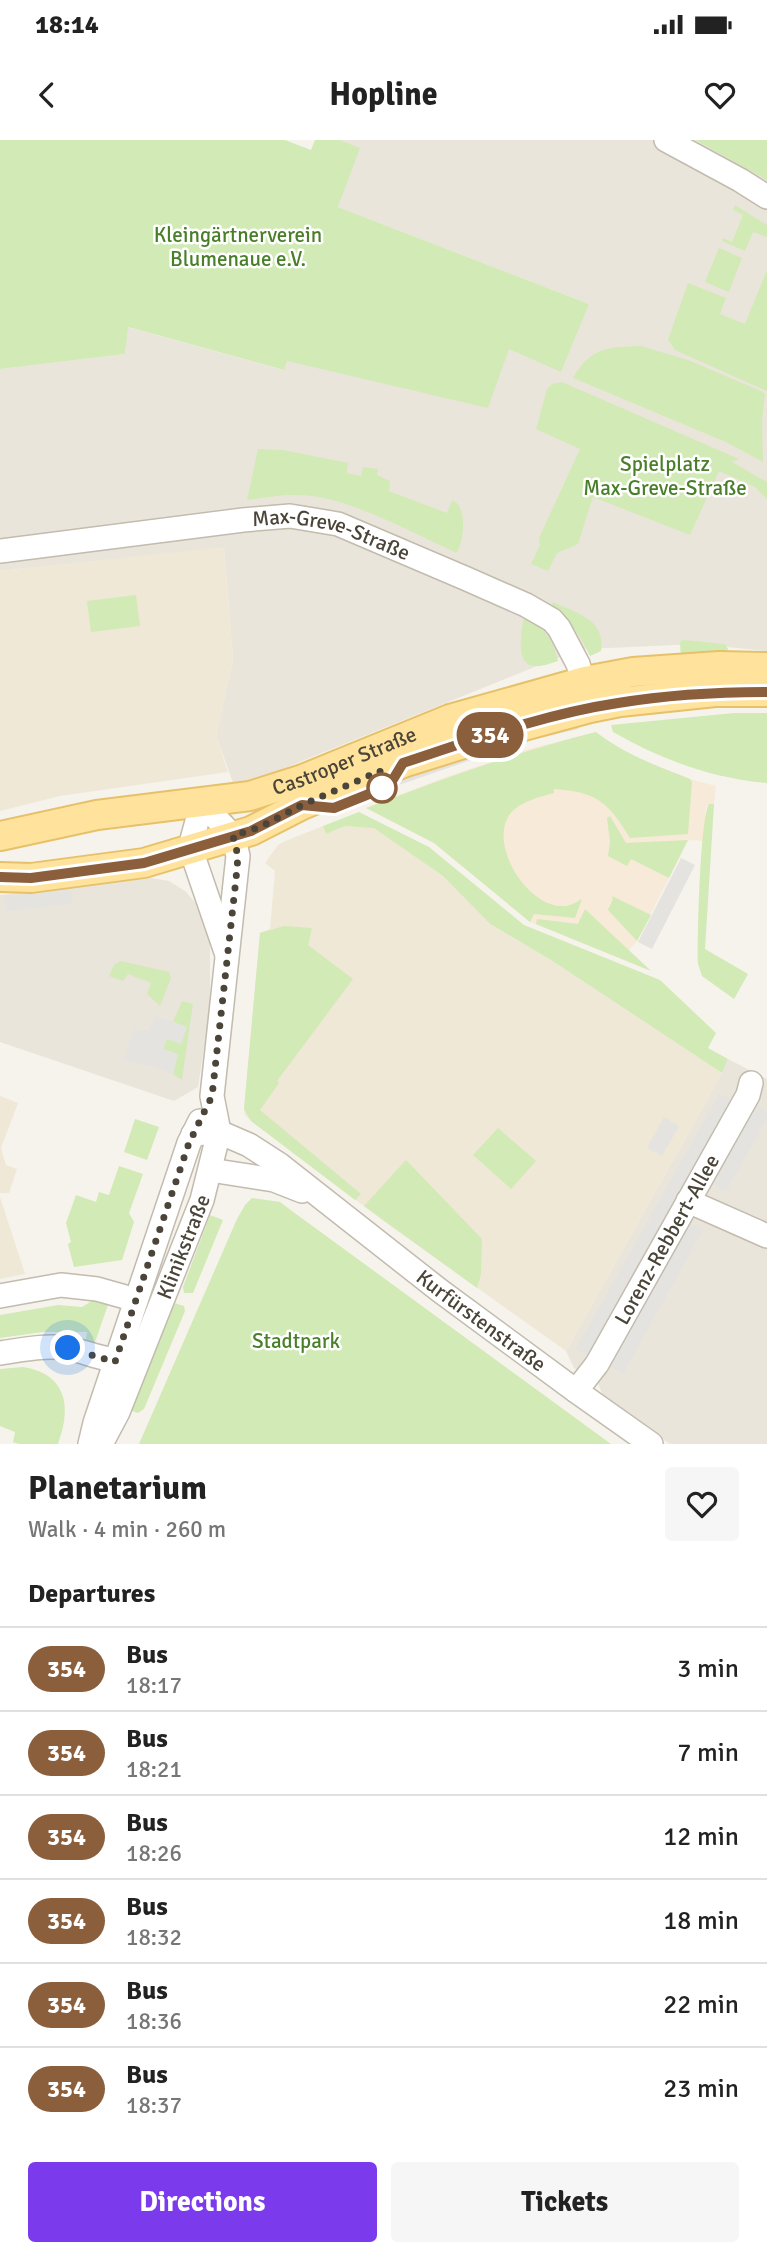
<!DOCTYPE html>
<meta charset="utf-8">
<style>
body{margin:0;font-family:Signika,sans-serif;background:#f6f6f6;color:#222;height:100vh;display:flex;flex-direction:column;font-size:26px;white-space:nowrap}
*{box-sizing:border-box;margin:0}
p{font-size:23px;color:#767676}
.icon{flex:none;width:38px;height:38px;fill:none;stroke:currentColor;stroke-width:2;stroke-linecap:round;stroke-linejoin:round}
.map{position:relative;height:1304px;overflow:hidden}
.panel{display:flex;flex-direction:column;background:#fff;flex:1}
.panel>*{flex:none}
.badge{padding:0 14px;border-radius:23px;font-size:24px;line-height:46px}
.you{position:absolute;width:35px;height:35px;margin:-18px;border:5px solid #fff;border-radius:50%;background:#1a73e8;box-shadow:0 0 0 10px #1a73e833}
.map>.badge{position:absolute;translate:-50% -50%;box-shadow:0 0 0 4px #fff}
h2{padding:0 28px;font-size:26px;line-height:63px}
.round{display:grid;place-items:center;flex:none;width:74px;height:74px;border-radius:7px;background:#f6f6f6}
.overview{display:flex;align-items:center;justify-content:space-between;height:119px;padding:0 28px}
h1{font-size:33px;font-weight:700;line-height:52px}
.button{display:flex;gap:14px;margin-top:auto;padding:14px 28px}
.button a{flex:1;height:80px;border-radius:7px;background:#7c3aed;color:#fff;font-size:28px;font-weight:700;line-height:80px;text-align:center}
.button a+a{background:#f6f6f6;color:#222}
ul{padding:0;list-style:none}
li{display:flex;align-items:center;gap:21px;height:84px;padding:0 28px;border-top:2px solid #e0e0e0}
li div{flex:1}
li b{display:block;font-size:26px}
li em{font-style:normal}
li .badge{min-width:77px;font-weight:700;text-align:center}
.status{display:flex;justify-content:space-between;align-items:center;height:49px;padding:0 35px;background:#fff;direction:ltr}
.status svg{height:19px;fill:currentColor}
header{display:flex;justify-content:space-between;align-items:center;height:91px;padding:0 28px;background:#fff;font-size:32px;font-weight:700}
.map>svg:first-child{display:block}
.residential{fill:#eae5da}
.commercial{fill:#f7ead8}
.education{fill:#efe8d6}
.green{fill:#d2eab5}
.parking{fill:#e5e3e0}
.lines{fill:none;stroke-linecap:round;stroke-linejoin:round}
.minor-casing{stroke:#c2bbae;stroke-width:26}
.major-casing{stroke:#e6c16a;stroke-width:32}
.minor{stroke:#fff;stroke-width:23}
.major{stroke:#ffe39c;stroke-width:28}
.line-casing{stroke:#fff;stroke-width:16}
.line{stroke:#8b5e3c;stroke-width:10}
.walk{stroke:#4b4439;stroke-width:7;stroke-dasharray:0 12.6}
.stop-dot{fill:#fff;stroke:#8b5e3c;stroke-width:3.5}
.labels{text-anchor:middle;stroke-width:5;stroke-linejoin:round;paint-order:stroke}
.park-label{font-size:21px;fill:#4a7f2a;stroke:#fff}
.street-label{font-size:21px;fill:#4b4439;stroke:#fff}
</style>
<div class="status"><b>18:14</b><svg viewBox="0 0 49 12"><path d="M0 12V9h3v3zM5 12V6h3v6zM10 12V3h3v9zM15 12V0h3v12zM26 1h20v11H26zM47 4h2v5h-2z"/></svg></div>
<header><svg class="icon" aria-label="back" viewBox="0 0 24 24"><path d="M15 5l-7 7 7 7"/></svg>Hopline<svg class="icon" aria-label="heart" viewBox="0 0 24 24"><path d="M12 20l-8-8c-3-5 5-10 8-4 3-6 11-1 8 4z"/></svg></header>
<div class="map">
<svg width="767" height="1304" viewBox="0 0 767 1304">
<rect width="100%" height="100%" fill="#f6f3ec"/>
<g class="residential">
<polygon points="340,0 695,0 767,39 767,511 698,504 586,509 552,520 255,640 234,645 216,596 233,520 224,408 0,431 0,229 125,214 127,187 283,230 287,221 509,209 589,164 338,67 359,8"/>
<polygon points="151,738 169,741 185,751 199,767 210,794 210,869 198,947 174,961 0,902 0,755"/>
<polygon points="728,919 767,939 767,1304 670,1304 609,1261 602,1254 598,1243 574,1228 566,1211 722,933"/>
</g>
<polygon class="commercial" points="596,592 612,604 638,618 690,639 716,646 714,664 709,664 706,667 703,701 688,700 637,801 629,810 651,831 530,782 434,703 366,668 443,638 529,609"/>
<g class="education">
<polygon points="224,407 233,520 216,596 228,632 60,656 0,671 0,431"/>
<polygon points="323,686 326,694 345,686 374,687 443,736 490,784 551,820 722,933 566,1211 389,1085 251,981 245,975 244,969 260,793 270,789 275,731 265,723 278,705 283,702"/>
<polygon points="0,956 18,963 1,1008 6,1025 17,1029 9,1053 0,1053"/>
<polygon points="0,1057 25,1134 0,1139"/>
</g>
<g class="green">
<polygon points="0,0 285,0 311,10 315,0 340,0 360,8 338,67 589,164 561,232 509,209 488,268 287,221 284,230 128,187 125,214 0,229"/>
<polygon points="695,0 767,0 767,40"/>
<polygon points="735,65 767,85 767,97 753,92 745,111 722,101 723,98 732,102 743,75 733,70"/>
<polygon points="719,108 742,118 729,152 705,142"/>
<polygon points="767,130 767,251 675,210 668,200 688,143 726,158 720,174 745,184"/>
<path d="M641,206L688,220L761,251L765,254L762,280L763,322L726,302L573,238C591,207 608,207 641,206Z"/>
<polygon points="562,242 739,319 732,322 767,342 767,359 755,347 719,331 690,395 593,357 578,404 557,413 548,431 531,424 540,405 539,398 580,309 536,289 547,249 552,244"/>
<path d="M258,309L283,310L348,323L347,333L361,336L363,327L378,329L377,335L390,341L389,351L447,373L452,360C468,366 464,400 457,413C414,394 358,362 312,356C290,353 269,357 247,360Z"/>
<polygon points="136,455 140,486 91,492 87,461"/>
<path d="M553,462C576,473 606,479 601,511L590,516C580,495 570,480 551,466Z"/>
<path d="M524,476C544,487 553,499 558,521C551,523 542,527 535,526C514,525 522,490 524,476Z"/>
<polygon points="683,500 725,504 728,509 723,517 681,519 680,502"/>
<path d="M734,573H767V643C711,638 662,620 613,592L611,585Z"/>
<path d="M596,592C624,614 657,626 690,639L692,642L688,694L630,698C608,662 597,652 554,649V653C539,657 514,663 507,679C492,710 528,765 561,766C569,767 575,763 582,759L575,778L534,774L530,782L434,703L366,668C442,639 517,612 596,592Z"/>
<path d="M709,664H714L705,809L748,834L734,859L702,836L698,824C697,800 700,678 709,664Z"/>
<polygon points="359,672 429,707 524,785 660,840 716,893 708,908 728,919 722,933 551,820 490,784 443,736 374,688 345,686 326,694 323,686"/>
<polygon points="610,676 626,703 688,700 669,738 631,719 627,726 608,716 610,702 607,678"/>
<polygon points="612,756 651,775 637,801 608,770 613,759"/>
<polygon points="585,769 651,831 536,784 537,779 578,784"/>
<polygon points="284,786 312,788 308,805 353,839 277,941 279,943 260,970 361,1054 355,1060 251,981 244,969 260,793"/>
<polygon points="121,821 169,832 171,838 160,866 147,854 151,843 128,834 123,841 109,836 114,825"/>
<polygon points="182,861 193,864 182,940 173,934 177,914 163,909 167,898 181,903 187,887 173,882"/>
<polygon points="135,979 159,987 147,1020 124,1012"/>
<polygon points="498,988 536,1021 511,1049 473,1015"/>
<polygon points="406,1020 482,1099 481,1134 477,1148 364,1066"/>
<polygon points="119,1026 143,1034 129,1073 134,1082 122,1120 74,1127 68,1104 71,1102 66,1083 76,1055 96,1062 99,1052 109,1055"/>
<polygon points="252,1058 280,1062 292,1071 611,1304 139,1304 237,1079 245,1065"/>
<polygon points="210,1075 223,1080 193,1153 184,1153 183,1147"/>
<polygon points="100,1156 110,1159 93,1208 85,1205 87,1192 43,1192 0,1198 0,1175 58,1165 82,1167"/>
<polygon points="171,1162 184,1166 185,1171 144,1269 138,1273 127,1269"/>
<path d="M23,1227C67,1234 72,1267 58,1304H19L13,1302L15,1292L0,1286V1229Z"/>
</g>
<g class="parking">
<polygon points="585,577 578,589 520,603 399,645 395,637"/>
<polygon points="681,718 695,725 652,809 638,802"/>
<polygon points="71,749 73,764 6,771 4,757"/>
<polygon points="156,876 187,887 181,904 167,899 163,909 178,914 173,934 155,927 123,920 134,890 149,890"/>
<polygon points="719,954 733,961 589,1217 576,1209"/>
<polygon points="755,964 767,971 767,979 726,1052 710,1043"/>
<polygon points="664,977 679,986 662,1016 647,1008"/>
<polygon points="689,1082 703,1090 623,1234 609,1226"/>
</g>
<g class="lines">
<defs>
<g id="minor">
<polyline points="666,0 740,40 767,57"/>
<path id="s1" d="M0,411L243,380L290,376L338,384L467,439L526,465L552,480L559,488L578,524L588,558"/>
<polyline points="202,663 190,707 226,812"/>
<path id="s2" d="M193,994L219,992L249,1005L280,1025L439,1150L576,1251L651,1304"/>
<polyline points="210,1030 274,1040 302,1051"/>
<polyline points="688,1061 767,1096"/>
<polyline points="0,1156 61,1145 97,1149 136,1160"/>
<path d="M0,1213C22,1210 43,1205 66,1208C90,1212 105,1223 131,1219"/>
<path id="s3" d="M576,1251L597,1224L748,955L751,943"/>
<polyline points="90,1304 95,1283 189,1003 200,981"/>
<path id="s4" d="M101,1304L118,1272L202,1060L219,992L212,956L238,716L233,696L202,663"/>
</g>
<g id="major">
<path id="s5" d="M0,696L97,675L250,656L303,639L450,579L585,541L633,532L719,526L767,527"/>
<polyline points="0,737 31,738 144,723 251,691 302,665 403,623 498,593 590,568 620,562 715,552 767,552"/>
</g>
</defs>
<use href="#minor" class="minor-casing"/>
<use href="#major" class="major-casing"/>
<use href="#minor" class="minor"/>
<use href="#major" class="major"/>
</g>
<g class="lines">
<defs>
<path id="line" d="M0,737L31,738L144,723L251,691L302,665L334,668L389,646L403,623C473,600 545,574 618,563C667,555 717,552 767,552"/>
</defs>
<use href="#line" class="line-casing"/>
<use href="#line" class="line"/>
<polyline class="walk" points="68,1208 115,1222 189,1003 212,956 236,739 238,716 233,696 260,687 302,665 380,631 382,648"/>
</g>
<circle class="stop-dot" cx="382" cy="648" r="14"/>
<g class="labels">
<g class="park-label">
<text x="238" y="102">Kleingärtnerverein<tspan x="238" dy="24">Blumenaue e.V.</tspan></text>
<text x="665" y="331">Spielplatz<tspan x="665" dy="24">Max-Greve-Straße</tspan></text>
<text x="296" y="1208">Stadtpark</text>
</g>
<g class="street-label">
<text dy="7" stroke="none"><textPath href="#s1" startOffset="336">Max-Greve-Straße</textPath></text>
<text dy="7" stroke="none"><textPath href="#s5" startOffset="354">Castroper Straße</textPath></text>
<text dy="7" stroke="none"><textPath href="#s3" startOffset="177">Lorenz-Rebbert-Allee</textPath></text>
<text dy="7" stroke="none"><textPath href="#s4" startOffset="214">Klinikstraße</textPath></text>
<text dy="7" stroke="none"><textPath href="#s2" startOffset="350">Kurfürstenstraße</textPath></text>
</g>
</g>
</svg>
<div class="you" style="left:68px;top:1208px"></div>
<b class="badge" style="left:490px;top:595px;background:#8b5e3c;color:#fff">354</b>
</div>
<section class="panel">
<div class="overview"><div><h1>Planetarium</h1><p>Walk · 4 min · 260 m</p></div><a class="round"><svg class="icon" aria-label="heart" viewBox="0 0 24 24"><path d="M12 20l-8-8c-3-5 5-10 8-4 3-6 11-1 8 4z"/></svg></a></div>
<h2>Departures</h2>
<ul>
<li><span class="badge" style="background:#8b5e3c;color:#fff">354</span><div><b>Bus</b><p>18:17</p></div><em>3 min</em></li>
<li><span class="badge" style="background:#8b5e3c;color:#fff">354</span><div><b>Bus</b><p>18:21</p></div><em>7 min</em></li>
<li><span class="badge" style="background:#8b5e3c;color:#fff">354</span><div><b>Bus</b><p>18:26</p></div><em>12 min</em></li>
<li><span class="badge" style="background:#8b5e3c;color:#fff">354</span><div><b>Bus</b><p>18:32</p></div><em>18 min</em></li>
<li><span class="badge" style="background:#8b5e3c;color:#fff">354</span><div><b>Bus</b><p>18:36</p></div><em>22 min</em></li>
<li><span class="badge" style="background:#8b5e3c;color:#fff">354</span><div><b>Bus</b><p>18:37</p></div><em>23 min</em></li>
</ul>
<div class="button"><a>Directions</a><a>Tickets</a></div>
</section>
